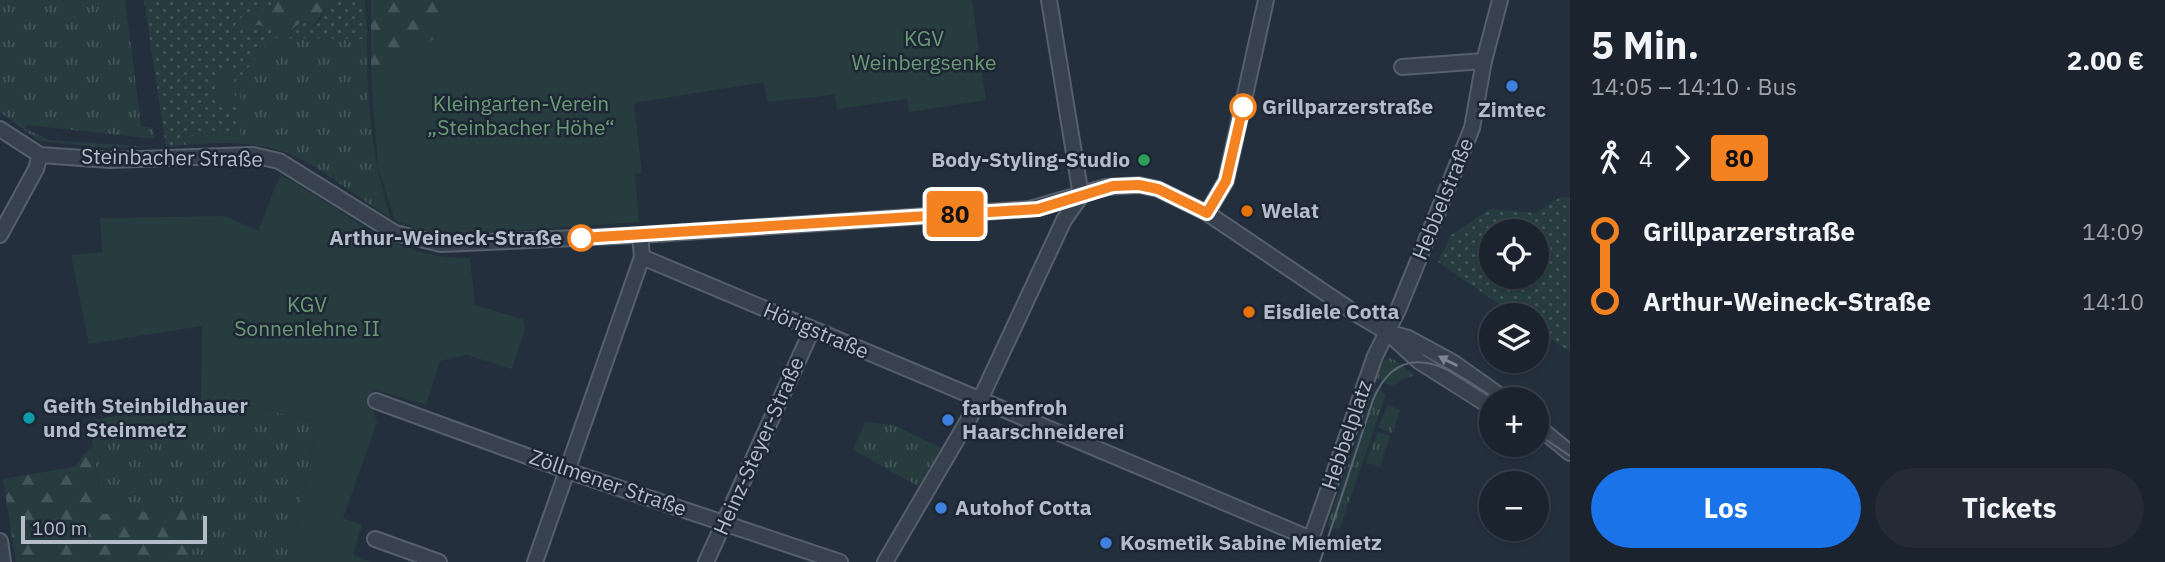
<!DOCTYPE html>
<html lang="de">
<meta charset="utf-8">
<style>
body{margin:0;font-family:"IBM Plex Sans",sans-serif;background:#242b36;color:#f1f3f6;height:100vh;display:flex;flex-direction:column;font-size:26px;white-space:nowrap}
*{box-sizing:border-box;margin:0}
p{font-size:23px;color:#a0a4aa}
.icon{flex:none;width:38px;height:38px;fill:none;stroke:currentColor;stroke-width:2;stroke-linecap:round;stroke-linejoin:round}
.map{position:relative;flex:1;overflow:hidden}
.side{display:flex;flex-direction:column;background:#1b232e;width:595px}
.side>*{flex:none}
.badge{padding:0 14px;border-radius:5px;font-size:24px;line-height:46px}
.fabs{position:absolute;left:1479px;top:219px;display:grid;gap:14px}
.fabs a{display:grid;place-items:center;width:70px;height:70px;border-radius:50%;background:#1b232e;box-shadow:0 2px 5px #0004,0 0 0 2px #39404a;font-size:35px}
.scale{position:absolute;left:21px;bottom:18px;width:186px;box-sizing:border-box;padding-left:7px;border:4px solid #b4bcc9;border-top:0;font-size:19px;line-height:24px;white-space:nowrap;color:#b4bcc9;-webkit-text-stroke:5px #1d2633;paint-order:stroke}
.map>.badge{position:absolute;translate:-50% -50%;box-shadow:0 0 0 4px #fff}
.legs{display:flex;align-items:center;gap:10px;height:77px;padding:0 21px;font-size:23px}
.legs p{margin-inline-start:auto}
.head{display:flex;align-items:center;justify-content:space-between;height:119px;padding:0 21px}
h1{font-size:38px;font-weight:800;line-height:52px}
.primary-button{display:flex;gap:14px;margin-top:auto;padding:14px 21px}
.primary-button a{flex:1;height:80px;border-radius:42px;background:#1a73e8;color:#fff;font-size:28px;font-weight:800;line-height:80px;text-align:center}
.primary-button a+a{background:#242b36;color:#f1f3f6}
ul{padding:0 21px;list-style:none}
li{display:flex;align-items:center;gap:24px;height:70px;font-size:26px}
li i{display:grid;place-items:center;width:10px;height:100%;margin:0 9px;background:currentColor}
li i::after{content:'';width:18px;height:18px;margin:-9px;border:5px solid;border-radius:50%;background:#1b232e}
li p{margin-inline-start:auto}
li:first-child i{background:linear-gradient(#0000 50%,currentColor 0)}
li:last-child i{background:linear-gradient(currentColor 50%,#0000 0)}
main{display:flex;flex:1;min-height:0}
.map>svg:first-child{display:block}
.grass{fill:url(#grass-tufts)}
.forest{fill:url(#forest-firs)}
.park{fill:url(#park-dots);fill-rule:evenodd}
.garden{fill:#263c3f}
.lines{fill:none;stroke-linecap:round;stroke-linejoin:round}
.street-casing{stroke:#565f6c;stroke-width:18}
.street{stroke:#38414e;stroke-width:14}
.tram{stroke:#5a6575;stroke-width:2}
.oneway{fill:#7c8592}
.line-1-casing{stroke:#fff;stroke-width:16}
.line-1{stroke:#f58220;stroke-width:10}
.shop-dot{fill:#3f7fe0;stroke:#1d2633;stroke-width:2.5}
.stop-1-dot{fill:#fff;stroke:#f58220;stroke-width:3.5}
.leisure-dot{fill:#2e9e5b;stroke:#1d2633;stroke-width:2.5}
.food-dot{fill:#e8710a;stroke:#1d2633;stroke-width:2.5}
.culture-dot{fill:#0f9aa8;stroke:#1d2633;stroke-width:2.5}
.labels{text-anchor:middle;stroke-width:5;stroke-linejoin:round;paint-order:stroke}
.park-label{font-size:21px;fill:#6b9a76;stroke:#1d2633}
.stop-label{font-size:21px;font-weight:bold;fill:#b4bcc9;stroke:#1d2633;text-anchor:start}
.poi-label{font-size:21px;font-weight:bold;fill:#b4bcc9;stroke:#1d2633;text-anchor:start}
.street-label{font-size:21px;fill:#b4bcc9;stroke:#1d2633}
</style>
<main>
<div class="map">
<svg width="1570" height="562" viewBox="0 0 1570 562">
<defs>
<pattern id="grass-tufts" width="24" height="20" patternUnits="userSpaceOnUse" patternTransform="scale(1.75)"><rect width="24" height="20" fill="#263c3f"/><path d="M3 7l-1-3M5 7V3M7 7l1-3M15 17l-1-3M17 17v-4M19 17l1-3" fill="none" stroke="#435659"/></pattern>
<pattern id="forest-firs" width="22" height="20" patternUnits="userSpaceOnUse" patternTransform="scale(1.75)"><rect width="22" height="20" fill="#263c3f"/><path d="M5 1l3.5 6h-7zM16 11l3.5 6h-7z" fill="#435659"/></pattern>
<pattern id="park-dots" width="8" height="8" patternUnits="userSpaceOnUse" patternTransform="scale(1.75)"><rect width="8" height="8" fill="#263c3f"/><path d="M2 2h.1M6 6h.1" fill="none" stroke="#435659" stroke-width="1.8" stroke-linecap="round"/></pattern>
</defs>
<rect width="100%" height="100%" fill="#242f3e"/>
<g class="grass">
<polygon points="0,0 125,0 141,126 153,128 155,139 28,125 24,128 49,140 151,147 107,148 39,141 0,112"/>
<path d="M272,38L367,39C367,105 371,153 390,217C361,201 337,179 308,163C270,141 229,141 187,145L185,136L240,135V76Z"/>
<polygon points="1389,358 1393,359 1415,375 1399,381 1392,387 1377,378 1383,361"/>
<polygon points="1375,388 1386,394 1339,530 1327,526"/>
<polygon points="214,397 317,422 294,540 286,562 192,562 186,509 103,514 89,421"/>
<polygon points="1388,405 1400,410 1392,434 1378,427"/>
<polygon points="865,422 894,425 941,448 918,486 853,450"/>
<polygon points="1378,432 1390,436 1380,467 1366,463"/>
</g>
<g class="forest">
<path d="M273,0H328C311,49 274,34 233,27L247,12L272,8Z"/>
<polygon points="371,0 438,0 444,34 371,73"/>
<polygon points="92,446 103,514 186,509 192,562 16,562 3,479 74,467"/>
</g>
<g class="park">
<polygon points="144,0 273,0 272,8 247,12 234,26 271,25 285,35 302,21 314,27 321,19 328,0 365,0 367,39 272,38 240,77 240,135 185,136 186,145 166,147"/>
<path d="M1561,197H1570V352L1537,329L1536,315H1515L1438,262L1451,235L1490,209L1535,213ZM1491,231H1536V276H1491Z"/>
</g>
<g class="garden">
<polygon points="438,0 972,0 986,100 909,112 907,99 837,109 834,95 767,102 764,82 634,103 642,173 635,174 639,222 450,235 433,234 395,220 378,168 371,73 443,34"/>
<polygon points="215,71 234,71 235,105 215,105"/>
<path d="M280,175C349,210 387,259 470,258L475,305L522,319L525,328L512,369L467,355L440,361L426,405L373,389L370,400L377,422L343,518L362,525L353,555L372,562H286L294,540L317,422L214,397L201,400L202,326L89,344L71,255L102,252L100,218L225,216L258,231Z"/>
</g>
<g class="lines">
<defs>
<g id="street">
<polyline points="1049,0 1081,196"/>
<polyline points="1402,67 1484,61"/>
<polyline points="0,129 40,155 110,160 253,155 279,161 395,233 441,244 640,235 1030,209 1106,187 1139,185 1158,189 1207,213 1358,315 1387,332 1408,338 1454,363 1505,399"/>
<polyline points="1207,213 1226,181 1266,0"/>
<polyline points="0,235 36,169 40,155"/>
<polyline points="640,235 642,257 1311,539 1375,356 1398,310 1472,128 1484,61 1500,0"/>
<polyline points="1388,333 1420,362 1491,407"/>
<polyline points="376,401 568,471 840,562"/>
<polyline points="1536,425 1570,453"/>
<polyline points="375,539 439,562"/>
<polyline points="0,541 3,562"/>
<polyline points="535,562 642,257"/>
<polyline points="706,562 812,330"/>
<polyline points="885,562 980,400 1064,220 1081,196"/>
</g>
</defs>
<use href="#street" class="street-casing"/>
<use href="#street" class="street"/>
<g class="tram">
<polyline points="1536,433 1570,456"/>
<path d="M1320,562L1373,400C1401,332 1454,371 1495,399"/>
</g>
</g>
<defs><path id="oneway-solid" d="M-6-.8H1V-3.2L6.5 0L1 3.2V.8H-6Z" transform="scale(1.75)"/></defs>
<use class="oneway" href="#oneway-solid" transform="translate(1448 361) rotate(-153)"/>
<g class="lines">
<defs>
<polyline id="line-1" points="581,238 1038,209 1113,186 1139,185 1158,189 1207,213 1226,181 1243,107"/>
</defs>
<use href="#line-1" class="line-1-casing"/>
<use href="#line-1" class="line-1"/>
</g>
<g class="shop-dot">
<circle cx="1512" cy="86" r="7"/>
<circle cx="948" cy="420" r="7"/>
<circle cx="941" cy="508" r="7"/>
<circle cx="1106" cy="543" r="7"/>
</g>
<g class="stop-1-dot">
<circle cx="1243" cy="107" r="12"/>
<circle cx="581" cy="238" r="12"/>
</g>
<circle class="leisure-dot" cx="1144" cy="160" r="7"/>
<g class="food-dot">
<circle cx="1247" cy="211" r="7"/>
<circle cx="1249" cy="312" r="7"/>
</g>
<circle class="culture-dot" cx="29" cy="418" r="7"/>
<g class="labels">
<g class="park-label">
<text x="924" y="46">KGV<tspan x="924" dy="24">Weinbergsenke</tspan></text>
<text x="521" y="111">Kleingarten-Verein<tspan x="521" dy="24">„Steinbacher Höhe“</tspan></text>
<text x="307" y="312">KGV<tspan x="307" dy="24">Sonnenlehne II</tspan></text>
</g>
<g class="stop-label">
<text x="1262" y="114">Grillparzerstraße</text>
<text x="562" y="245" text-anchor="end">Arthur-Weineck-Straße</text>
</g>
<g class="poi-label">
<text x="1512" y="117" text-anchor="middle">Zimtec</text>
<text x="1130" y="167" text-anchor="end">Body-Styling-Studio</text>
<text x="1261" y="218">Welat</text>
<text x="1263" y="319">Eisdiele Cotta</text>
<text x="43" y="413">Geith Steinbildhauer<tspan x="43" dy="24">und Steinmetz</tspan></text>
<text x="962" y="415">farbenfroh<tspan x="962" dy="24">Haarschneiderei</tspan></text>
<text x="955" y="515">Autohof Cotta</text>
<text x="1120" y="550">Kosmetik Sabine Miemietz</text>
</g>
<g class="street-label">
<text transform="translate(172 158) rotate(1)" y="7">Steinbacher Straße</text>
<text transform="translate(1443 199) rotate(-68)" y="7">Hebbelstraße</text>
<text transform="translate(816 331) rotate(23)" y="7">Hörigstraße</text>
<text transform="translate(1347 435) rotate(-71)" y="7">Hebbelplatz</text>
<text transform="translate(759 446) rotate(-66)" y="7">Heinz-Steyer-Straße</text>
<text transform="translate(608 483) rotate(19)" y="7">Zöllmener Straße</text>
</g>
</g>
</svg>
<div class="fabs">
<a><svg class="icon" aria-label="locate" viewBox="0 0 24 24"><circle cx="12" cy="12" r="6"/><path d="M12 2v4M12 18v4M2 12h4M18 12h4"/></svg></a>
<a><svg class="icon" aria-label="layers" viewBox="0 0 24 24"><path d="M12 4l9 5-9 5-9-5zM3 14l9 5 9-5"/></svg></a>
<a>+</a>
<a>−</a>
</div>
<div class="scale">100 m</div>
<b class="badge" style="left:955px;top:214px;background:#f58220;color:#111">80</b>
</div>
<section class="side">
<div class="head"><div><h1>5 Min.</h1><p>14:05 – 14:10 · Bus</p></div><b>2.00 €</b></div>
<div class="legs"><svg class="icon" aria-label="walk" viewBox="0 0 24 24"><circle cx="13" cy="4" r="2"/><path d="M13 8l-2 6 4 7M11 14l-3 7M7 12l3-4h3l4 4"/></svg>4<svg class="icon" aria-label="forward" viewBox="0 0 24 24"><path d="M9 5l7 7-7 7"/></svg><b class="badge" style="background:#f58220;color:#111">80</b></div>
<ul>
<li><i style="color:#f58220"></i><b>Grillparzerstraße</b><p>14:09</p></li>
<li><i style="color:#f58220"></i><b>Arthur-Weineck-Straße</b><p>14:10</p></li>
</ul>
<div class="primary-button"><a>Los</a><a>Tickets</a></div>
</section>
</main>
